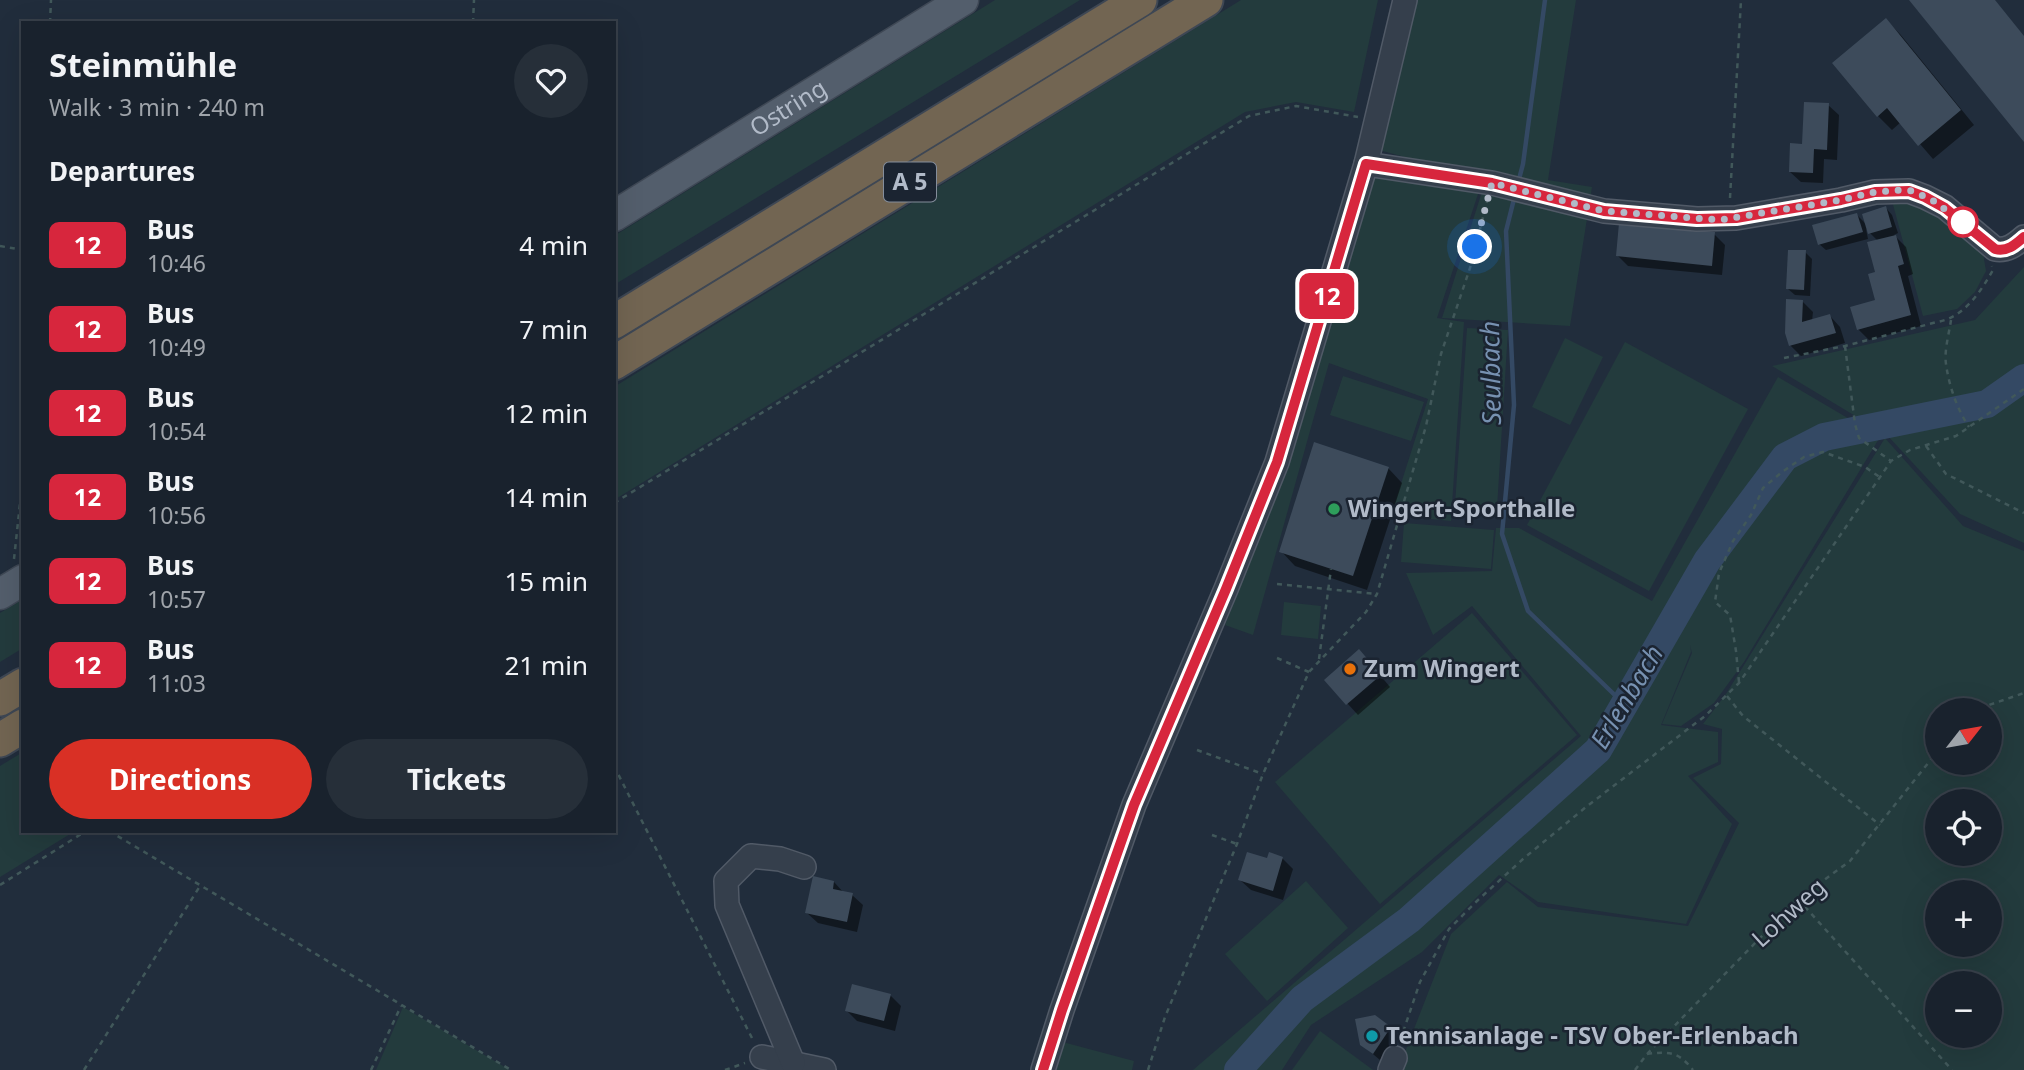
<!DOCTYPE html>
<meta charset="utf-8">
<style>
body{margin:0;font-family:"Noto Sans",sans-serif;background:#262f39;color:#f1f3f6;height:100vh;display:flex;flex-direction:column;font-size:26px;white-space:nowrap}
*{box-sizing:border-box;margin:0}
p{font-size:23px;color:#9fa4aa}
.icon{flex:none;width:38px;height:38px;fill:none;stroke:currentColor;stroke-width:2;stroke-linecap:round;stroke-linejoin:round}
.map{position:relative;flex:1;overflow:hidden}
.drawer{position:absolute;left:21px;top:21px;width:595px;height:812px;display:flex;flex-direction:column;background:#19222d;border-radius:0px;box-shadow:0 7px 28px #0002,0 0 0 2px #373f49}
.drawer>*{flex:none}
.badge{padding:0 14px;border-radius:10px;font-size:24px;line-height:46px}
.needle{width:46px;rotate:59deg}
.tools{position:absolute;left:1925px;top:698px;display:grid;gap:14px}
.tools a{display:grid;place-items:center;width:77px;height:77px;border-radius:50%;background:#19222d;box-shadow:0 7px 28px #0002,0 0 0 2px #373f49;font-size:35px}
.you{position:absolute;width:35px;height:35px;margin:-18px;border:5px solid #fff;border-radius:50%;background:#1a73e8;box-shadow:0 0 0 10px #1a73e833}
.map>.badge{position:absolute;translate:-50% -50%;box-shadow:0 0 0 4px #fff}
h2{padding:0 28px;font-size:26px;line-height:63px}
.round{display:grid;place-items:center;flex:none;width:74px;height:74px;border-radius:37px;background:#262f39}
.headline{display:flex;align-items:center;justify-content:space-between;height:119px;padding:0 28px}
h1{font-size:33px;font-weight:700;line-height:52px}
.button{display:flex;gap:14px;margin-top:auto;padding:14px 28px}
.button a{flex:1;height:80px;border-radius:42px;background:#d93025;color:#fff;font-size:28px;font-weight:700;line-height:80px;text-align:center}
.button a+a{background:#262f39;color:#f1f3f6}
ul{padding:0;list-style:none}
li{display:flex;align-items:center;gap:21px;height:84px;padding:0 28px}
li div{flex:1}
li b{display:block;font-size:26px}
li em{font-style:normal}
li .badge{min-width:77px;font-weight:700;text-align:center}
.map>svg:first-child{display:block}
.green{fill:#233b3d;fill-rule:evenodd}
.shadow{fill:#0007}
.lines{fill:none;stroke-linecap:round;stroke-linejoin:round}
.stream{stroke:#344964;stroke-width:4.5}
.river{stroke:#344964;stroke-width:28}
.building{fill:#3d4b5b}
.minor-casing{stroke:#515a67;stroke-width:26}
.major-casing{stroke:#3f4855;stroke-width:33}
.highway-casing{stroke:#3e4754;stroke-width:37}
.path{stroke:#41585a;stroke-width:2.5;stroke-dasharray:5 5;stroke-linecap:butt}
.minor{stroke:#353f4c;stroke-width:23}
.major{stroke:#535e6c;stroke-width:30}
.highway{stroke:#726552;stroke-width:33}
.line-casing{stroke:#fff;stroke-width:16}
.line{stroke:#d7263d;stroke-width:10}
.walk{stroke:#b1bac8;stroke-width:7;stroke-dasharray:0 12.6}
.stop-dot{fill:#fff;stroke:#d7263d;stroke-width:3.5}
.leisure-dot{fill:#2e9e5b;stroke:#1b2431;stroke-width:2.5}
.food-dot{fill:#e8710a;stroke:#1b2431;stroke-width:2.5}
.culture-dot{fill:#0f9aa8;stroke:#1b2431;stroke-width:2.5}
.labels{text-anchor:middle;stroke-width:5;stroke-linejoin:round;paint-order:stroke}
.shield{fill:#1b2431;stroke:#848d9b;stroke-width:2}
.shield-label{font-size:23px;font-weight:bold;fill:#b1bac8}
.street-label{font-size:24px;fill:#b1bac8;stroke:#1b2431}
.poi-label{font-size:24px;font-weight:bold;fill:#b1bac8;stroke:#1b2431;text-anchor:start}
.water-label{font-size:26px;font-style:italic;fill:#7791b1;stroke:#1b2431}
</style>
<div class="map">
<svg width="2024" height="1070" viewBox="0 0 2024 1070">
<rect width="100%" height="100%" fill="#212d3c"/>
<g class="green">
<polygon points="995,0 1080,0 614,285 614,236"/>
<polygon points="1241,0 1378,0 1354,112 1296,102 1245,112 614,500 614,387"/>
<polygon points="1411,0 1576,0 1548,180 1592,187 1570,326 1442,318 1486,179 1379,150"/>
<polygon points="1374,169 1482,182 1437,318 1464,322 1451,521 1391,515 1428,399 1329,363 1253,635 1225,625 1288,463"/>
<polygon points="1906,193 1982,247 1986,271 1975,292 1957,309 1923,316 1891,197"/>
<polygon points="2024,267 2024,543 1960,514 1887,435 1772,366 1975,320"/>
<polygon points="1467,328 1508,330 1497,508 1455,505"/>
<polygon points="1565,338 1603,357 1570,425 1532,407"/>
<polygon points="1625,342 1748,409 1649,591 1527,525"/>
<polygon points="1343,376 1424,402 1411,441 1330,415"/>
<polygon points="1778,377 1880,437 1744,662 1714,703 1681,726 1662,724 1692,653 1690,645 1691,652 1661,725 1718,732 1718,762 1688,776 1732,824 1686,924 1538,902 1499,875 1422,952 1311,1025 1282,1070 1193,1070 1581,736 1472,606 1433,635 1406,573 1492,571 1496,528 1519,528 1652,601"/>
<path d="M1885,438L1963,526L2024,551V1070H1398L1451,934L1507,882L1538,907L1688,926L1739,823L1693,778L1721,764L1722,729L1703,724L1726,694ZM1937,710H1990V763H1937ZM1937,802H1990V854H1937ZM1937,892H1990V945H1937ZM1937,984H1990V1036H1937Z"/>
<polygon points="1404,523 1494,530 1491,569 1401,562"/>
<polygon points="23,599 23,648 0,662 0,613"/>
<polygon points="1284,602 1321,606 1318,639 1281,635"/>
<polygon points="1472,613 1577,735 1380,904 1275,782"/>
<polygon points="23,752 23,831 75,831 0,877 0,766"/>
<polygon points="1306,881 1348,928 1267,1001 1225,954"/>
<polygon points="403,1007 510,1070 376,1070"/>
<polygon points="1320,1031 1373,1070 1292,1070"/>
<polygon points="1055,1040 1134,1061 1132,1070 1047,1070"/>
</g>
<g class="shadow">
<polygon points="1886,20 1900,34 1974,125 1933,159 1901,122 1892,130 1878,116"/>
<polygon points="1828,105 1839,115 1837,160 1824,159 1823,183 1801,182 1790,172 1803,145"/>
<polygon points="1886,208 1892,215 1898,233 1894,235 1906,247 1913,274 1908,276 1921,326 1869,340 1858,329 1878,301 1878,241 1866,229 1868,239 1826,250 1819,244 1857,215 1867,225"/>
<polygon points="1714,234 1725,245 1722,275 1628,266 1617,255"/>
<polygon points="1805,252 1812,259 1810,296 1795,295 1788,289"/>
<polygon points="1802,301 1813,312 1812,321 1830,316 1840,327 1845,343 1801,356 1790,345"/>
<polygon points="1388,468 1402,483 1367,590 1295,566 1281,551"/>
<polygon points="1369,662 1390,687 1358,715 1326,680"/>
<polygon points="1282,858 1293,869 1283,900 1251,890 1240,880 1268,860"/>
<polygon points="834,882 844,893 852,895 863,905 857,932 818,923 807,913"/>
<polygon points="890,995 901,1006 895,1031 857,1021 847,1011"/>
<polygon points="1390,1028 1396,1035 1380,1060 1361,1044"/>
</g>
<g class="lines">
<g class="stream">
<polyline points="1518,183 1523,164 1545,0"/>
<polyline points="1515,195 1506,231 1514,405 1502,534 1528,611 1624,704"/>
</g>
<polyline class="river" points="1238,1070 1302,999 1409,920 1598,750 1707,561 1785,457 1824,437 1987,404 2024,378"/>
</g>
<g class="building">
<polygon points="1909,0 1995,0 2024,36 2024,142"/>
<polygon points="1886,18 1961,110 1918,146 1887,108 1877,117 1832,63"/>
<polygon points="1804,102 1829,103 1827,150 1814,149 1813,173 1789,172 1790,143 1802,144"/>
<polygon points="1886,206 1892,227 1868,234 1862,214"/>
<polygon points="1857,213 1863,232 1818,245 1812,225"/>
<polygon points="1619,223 1715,232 1712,266 1616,256"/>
<polygon points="1896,235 1904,264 1898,266 1911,315 1857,330 1850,307 1875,300 1868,274 1875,272 1867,242"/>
<polygon points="1788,250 1806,250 1804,290 1786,289"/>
<polygon points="1786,299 1803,300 1802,322 1830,314 1836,333 1789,346 1785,333"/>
<polygon points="1314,442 1389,467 1353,576 1279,552"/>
<polygon points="1359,649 1381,675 1346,705 1324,680"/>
<polygon points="1247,852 1267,858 1269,852 1283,857 1273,891 1238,880"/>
<polygon points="813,876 834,881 833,889 853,893 847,922 805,913"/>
<polygon points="852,984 891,994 884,1021 845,1011"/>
<polygon points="1375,1015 1391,1027 1373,1054 1360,1045 1355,1019"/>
</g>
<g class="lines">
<defs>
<g id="minor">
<path d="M1366,164L1492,183L1604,211L1697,219L1736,218L1841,200L1875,192L1909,191L1925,197L1945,207L1995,249C2007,251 2015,245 2024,237"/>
<polyline points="762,1057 824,1070"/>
<polyline points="793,1063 727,905 726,881 751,856 780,859 804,867"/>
<polyline points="1043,1070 1062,1010 1134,805 1226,589 1277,462 1366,164 1405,0"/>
<polyline points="1390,1070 1395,1058"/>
</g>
<g id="major">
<path id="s1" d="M614,216L963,0"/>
<polyline points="0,594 23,580"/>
</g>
<g id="highway">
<polyline points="614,322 1140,0"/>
<polyline points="614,363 1206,0"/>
<polyline points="0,699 23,685"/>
<polyline points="0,740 23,726"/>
</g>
</defs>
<use href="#minor" class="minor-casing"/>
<use href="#major" class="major-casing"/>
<use href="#highway" class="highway-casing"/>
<g class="path">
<polyline points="50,23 51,0"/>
<polyline points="473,23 474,0"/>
<polyline points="1730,198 1741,0"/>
<polyline points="0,246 23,250"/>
<path d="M1951,320C1949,334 1944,351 1946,364C1949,386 1957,409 1969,427"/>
<polyline points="1845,346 1855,424 1859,438 1891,461"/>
<path d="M1784,358L1845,346L1937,322C1963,318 1980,293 1993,270L1992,266"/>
<polyline points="1926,446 1946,474 2024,513"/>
<polyline points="614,503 1249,116 1296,106 1358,117"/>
<polyline points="14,559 23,476"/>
<polyline points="1277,584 1377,594"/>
<polyline points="1277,658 1309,672"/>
<polyline points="1319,659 1331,569"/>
<polyline points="1739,682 1736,651 1730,615 1715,602 1719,573 1733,541 1751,515 1763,488 1782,472 1804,457 1823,452 1865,467 1881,478"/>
<polyline points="1727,696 1743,716 1880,825"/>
<polyline points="1981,710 1986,706 2024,693"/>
<polyline points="1197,750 1263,774"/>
<polyline points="614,766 754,1042"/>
<polyline points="109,831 511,1070"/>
<polyline points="1212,835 1237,844"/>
<polyline points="0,885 86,831"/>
<polyline points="1798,899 1952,1070"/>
<polyline points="1400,1041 1420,982 1449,929 1478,900 1523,859 1586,807 1705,716 1739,683 1891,461 1910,450 1956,436 2024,389"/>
<path d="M1647,1054C1669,1051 1679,1052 1693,1070"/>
<polyline points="84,1070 200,886"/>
<polyline points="371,1070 401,1006"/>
<polyline points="725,1070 745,1063"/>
<polyline points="1148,1070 1165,1017 1237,844 1263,774 1309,672 1366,612 1377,594 1426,426 1441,354 1470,268 1487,202"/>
<polyline points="1635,1070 1647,1054 1798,899 1850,861 1937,752"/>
</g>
<use href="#minor" class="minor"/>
<use href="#major" class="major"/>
<use href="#highway" class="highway"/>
</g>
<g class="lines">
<defs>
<path id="line" d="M1043,1070L1062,1010L1134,805L1226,589L1277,462L1366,164L1492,183L1604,211L1697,219L1736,218L1841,200L1875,192L1909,191L1925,197L1945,208L1995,249C2007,252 2015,245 2024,237"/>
</defs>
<use href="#line" class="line-casing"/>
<use href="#line" class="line"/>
<polyline class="walk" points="1475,247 1492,183 1604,211 1720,220 1841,200 1875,192 1900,190 1913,191 1932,200 1963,222"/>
</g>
<circle class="stop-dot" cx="1963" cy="222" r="14"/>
<circle class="leisure-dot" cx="1334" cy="509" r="7"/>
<circle class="food-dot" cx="1350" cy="669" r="7"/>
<circle class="culture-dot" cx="1372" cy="1036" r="7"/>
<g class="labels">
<rect class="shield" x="884" y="162.5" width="52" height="39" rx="5"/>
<g class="shield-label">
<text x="910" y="190">A 5</text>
</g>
<g class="street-label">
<text dy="8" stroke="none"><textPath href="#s1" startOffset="205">Ostring</textPath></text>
<text transform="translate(1789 913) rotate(-42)" y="8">Lohweg</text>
</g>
<g class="poi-label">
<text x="1348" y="517">Wingert-Sporthalle</text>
<text x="1364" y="677">Zum Wingert</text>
<text x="1386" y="1044">Tennisanlage - TSV Ober-Erlenbach</text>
</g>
<g class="water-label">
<text transform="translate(1491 373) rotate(-91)" y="9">Seulbach</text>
<text transform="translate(1627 697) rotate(-59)" y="9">Erlenbach</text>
</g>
</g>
</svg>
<div class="tools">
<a><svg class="needle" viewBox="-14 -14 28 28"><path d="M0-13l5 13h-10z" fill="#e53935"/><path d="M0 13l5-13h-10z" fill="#9fa4aa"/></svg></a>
<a><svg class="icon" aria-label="locate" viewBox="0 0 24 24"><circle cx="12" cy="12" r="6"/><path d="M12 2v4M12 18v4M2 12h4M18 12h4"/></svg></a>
<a>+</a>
<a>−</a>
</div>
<div class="you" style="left:1475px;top:247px"></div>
<b class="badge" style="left:1327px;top:296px;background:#d7263d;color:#fff">12</b>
<section class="drawer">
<div class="headline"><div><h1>Steinmühle</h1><p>Walk · 3 min · 240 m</p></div><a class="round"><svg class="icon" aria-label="heart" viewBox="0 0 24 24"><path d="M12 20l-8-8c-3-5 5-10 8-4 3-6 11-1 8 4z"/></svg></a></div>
<h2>Departures</h2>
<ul>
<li><span class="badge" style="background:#d7263d;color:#fff">12</span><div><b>Bus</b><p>10:46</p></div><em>4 min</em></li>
<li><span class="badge" style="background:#d7263d;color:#fff">12</span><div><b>Bus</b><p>10:49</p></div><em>7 min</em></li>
<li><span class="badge" style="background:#d7263d;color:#fff">12</span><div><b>Bus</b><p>10:54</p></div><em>12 min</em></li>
<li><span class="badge" style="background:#d7263d;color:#fff">12</span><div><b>Bus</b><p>10:56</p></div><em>14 min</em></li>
<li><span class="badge" style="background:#d7263d;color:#fff">12</span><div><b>Bus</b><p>10:57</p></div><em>15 min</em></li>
<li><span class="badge" style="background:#d7263d;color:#fff">12</span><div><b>Bus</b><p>11:03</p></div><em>21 min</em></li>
</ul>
<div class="button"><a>Directions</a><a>Tickets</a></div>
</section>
</div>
